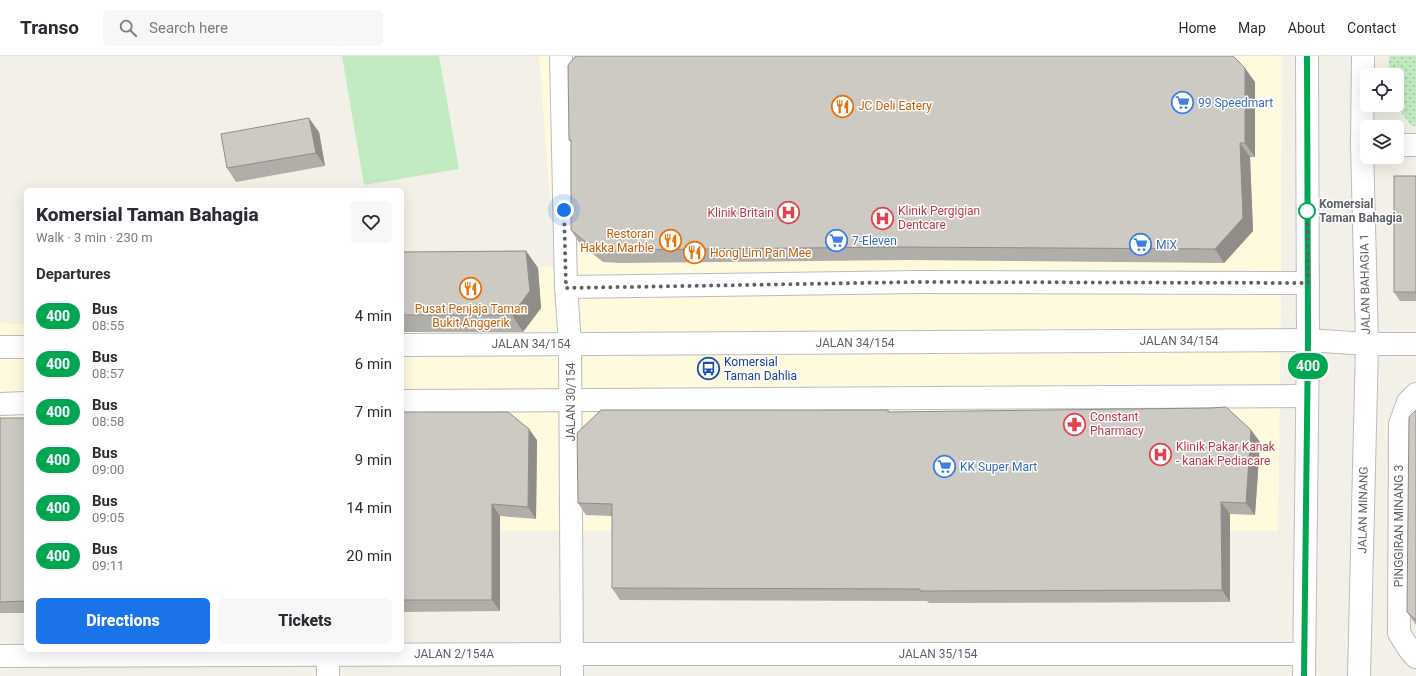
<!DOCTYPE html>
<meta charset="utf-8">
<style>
body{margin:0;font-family:Roboto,sans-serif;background:#f7f7f7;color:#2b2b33;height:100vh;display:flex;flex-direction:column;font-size:15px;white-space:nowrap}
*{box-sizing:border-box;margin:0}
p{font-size:13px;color:#7c7c81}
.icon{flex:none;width:22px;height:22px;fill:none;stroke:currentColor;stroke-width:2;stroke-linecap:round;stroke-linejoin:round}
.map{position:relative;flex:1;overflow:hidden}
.side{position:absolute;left:24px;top:132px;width:380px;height:464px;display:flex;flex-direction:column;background:#fff;border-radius:6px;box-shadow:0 4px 16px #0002}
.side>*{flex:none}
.badge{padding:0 8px;border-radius:13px;font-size:14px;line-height:26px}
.fabs{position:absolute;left:1360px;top:12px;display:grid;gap:8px}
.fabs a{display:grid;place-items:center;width:44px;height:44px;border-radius:6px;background:#fff;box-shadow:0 4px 16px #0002;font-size:20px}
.you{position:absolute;width:20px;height:20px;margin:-10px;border:3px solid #fff;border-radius:50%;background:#1a73e8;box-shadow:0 0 0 6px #1a73e833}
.map>.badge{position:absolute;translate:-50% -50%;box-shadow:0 0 0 2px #fff}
h2{padding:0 12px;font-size:15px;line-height:36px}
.round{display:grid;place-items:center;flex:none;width:42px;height:42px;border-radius:6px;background:#f7f7f7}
.summary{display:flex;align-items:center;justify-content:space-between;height:68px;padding:0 12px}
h1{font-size:19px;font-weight:800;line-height:30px}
.action{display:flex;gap:8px;margin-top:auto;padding:8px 12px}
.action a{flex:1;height:46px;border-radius:6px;background:#1a73e8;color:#fff;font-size:16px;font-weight:800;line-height:46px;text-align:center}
.action a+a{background:#f7f7f7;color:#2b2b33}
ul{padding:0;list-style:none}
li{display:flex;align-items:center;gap:12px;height:48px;padding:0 12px}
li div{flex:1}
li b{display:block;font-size:15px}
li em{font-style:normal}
li .badge{min-width:44px;font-weight:700;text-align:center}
header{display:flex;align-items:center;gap:24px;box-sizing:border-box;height:56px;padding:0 20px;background:#fff;border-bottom:1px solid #e1e1e2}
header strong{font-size:19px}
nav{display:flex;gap:22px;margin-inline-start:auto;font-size:14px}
.search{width:280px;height:36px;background:#f7f7f7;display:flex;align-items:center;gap:10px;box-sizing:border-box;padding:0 14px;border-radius:6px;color:#7c7c81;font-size:15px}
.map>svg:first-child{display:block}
.commercial{fill:#fff9de}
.park{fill:url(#park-dots)}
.garden{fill:#c2ebc3}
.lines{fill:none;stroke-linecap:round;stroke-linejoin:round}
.street-casing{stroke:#b9bcc1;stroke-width:24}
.secondary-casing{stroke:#babdc3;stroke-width:24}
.street{stroke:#fff;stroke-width:22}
.secondary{stroke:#fff;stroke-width:22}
.wall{fill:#b0aea9}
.shaded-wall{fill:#908d89}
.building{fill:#cdcac4;stroke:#908d89}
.line-casing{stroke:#fff;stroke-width:9}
.line{stroke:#00a651;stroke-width:6}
.walk{stroke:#5e6268;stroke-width:4;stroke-dasharray:0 7.2}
.stop-dot{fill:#fff;stroke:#00a651;stroke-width:2}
.labels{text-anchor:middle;stroke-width:3;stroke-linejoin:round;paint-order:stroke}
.shop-label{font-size:12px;fill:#366cbe;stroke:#fff;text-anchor:start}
.food-label{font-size:12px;fill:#c56008;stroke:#fff;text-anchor:start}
.stop-label{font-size:12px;font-weight:bold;fill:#5e6268;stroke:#fff;text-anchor:start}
.health-label{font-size:12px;fill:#be3a42;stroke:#fff;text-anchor:start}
.street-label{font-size:12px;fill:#5e6268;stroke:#fff}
.transit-label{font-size:12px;fill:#164399;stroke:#fff;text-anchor:start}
</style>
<header>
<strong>Transo</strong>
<div class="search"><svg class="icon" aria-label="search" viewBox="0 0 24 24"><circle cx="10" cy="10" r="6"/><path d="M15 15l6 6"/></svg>Search here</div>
<nav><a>Home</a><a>Map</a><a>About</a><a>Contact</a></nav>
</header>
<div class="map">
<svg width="1416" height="620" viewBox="0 0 1416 620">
<defs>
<pattern id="park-dots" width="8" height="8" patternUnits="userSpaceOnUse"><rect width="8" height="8" fill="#c2ebc3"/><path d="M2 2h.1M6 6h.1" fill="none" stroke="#a1c2a2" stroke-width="1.8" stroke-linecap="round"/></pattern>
</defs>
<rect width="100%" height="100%" fill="#f2f0e7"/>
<g class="commercial">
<polygon points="539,0 1282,0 1281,255 1278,475 402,475 402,212 555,211"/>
<polygon points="0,267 26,268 26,475 0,475"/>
</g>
<polygon class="park" points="1389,0 1416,0 1416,70 1412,70 1395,49 1397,49 1397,19 1389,19"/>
<polygon class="garden" points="342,0 439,0 459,113 364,129"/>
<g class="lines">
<defs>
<g id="street">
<polyline points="561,0 566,231 570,288 572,620"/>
<polyline points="1397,89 1416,89"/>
<polyline points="566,231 919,226 1308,227"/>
<polyline points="1308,284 1367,288 1416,288"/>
<polyline points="1416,338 1408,346 1400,368 1399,577 1409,593 1416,601"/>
<polyline points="402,345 1307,340"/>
<polyline points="0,348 26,347"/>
<polyline points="328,599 328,620"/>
<polyline points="0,600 572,598 1304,598"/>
<polyline points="1359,620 1367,288 1362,89 1363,0"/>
</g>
<g id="secondary">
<polyline points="402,289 1308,284"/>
<polyline points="0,291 26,291"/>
<polyline points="1304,620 1308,284 1307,0"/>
</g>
</defs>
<use href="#street" class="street-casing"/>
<use href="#secondary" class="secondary-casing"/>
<use href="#street" class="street"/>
<use href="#secondary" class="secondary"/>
</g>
<g class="wall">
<polygon points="1255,26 1255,101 1250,101 1253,175 1224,207 908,204 620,207 603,206 580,188 571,174 571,86 569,84"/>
<polygon points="319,76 325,110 236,126 227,112"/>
<polygon points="1416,120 1416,245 1400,245 1394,236"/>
<polygon points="526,195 538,212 541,252 523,276 402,276 402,196"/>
<polygon points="888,354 889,356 1251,374 1260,386 1255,459 1230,458 1230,546 929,547 927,545 620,544 612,532 612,460 586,459 578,447"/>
<polygon points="1416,354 1416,569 1407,556"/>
<polygon points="402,356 537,384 536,463 500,460 500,555 402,556"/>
<rect x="0" y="362" width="26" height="195"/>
</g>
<g class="shaded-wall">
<polygon points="1245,12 1255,26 1255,101 1245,87"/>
<polygon points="309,62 319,76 325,110 316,97"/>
<polygon points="1240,87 1250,101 1253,175 1224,207 1215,193"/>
<polygon points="526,195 538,212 541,252 523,276 512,259"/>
<polygon points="529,373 537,384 536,463 528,451"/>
<polygon points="1251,374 1260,386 1255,459 1246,447"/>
<polygon points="1221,446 1230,458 1230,546 1222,534"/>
<polygon points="492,448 500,460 500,555 492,544"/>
</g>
<g class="building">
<polygon points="576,0 1233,0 1245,12 1245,87 1240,87 1243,162 1215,193 898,191 611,194 593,192 571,174 571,84 569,84 568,9"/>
<polygon points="309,62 316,97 227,112 221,78"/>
<rect x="1394" y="120" width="22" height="116"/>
<polygon points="526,195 530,235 512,259 402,259 402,196"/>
<polygon points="1226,351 1251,374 1246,447 1221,446 1222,534 920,535 920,533 612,532 612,448 578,447 577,377 601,354 888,354 888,356 1211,352"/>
<polygon points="1416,354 1416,564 1407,556 1409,361"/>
<polygon points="402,356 508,356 529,373 528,451 492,448 492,544 402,544"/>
<polygon points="0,362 26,362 26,545 0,546"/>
</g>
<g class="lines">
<defs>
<polyline id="line" points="1304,620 1308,284 1307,0"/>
</defs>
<use href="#line" class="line-casing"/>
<use href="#line" class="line"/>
<polyline class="walk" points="564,154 566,232 919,226 1308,227 1307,155"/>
</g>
<defs>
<symbol id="supermarket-ring" viewBox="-11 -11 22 22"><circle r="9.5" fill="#fff" stroke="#3f7fe0" stroke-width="1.5"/><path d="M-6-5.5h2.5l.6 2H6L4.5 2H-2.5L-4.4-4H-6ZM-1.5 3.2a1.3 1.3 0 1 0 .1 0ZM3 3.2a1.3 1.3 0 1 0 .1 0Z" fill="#3f7fe0"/></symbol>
<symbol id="restaurant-ring" viewBox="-11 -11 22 22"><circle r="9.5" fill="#fff" stroke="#e8710a" stroke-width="1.5"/><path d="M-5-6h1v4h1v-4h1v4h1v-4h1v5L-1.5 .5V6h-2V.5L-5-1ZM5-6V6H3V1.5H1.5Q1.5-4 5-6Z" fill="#e8710a"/></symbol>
<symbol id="hospital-ring" viewBox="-11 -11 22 22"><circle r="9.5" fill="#fff" stroke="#e0444e" stroke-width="1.5"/><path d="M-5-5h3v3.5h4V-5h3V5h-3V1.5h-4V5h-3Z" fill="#e0444e"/></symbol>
<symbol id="bus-ring" viewBox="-11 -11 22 22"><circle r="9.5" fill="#fff" stroke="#1a4fb4" stroke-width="1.5"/><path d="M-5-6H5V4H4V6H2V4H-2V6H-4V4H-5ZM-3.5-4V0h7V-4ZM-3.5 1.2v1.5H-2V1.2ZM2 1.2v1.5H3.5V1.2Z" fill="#1a4fb4"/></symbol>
<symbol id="pharmacy-ring" viewBox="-11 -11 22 22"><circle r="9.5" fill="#fff" stroke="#e0444e" stroke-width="1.5"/><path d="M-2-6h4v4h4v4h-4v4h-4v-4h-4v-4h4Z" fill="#e0444e"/></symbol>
</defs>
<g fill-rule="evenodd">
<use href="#supermarket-ring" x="1170" y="34" width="25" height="25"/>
<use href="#restaurant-ring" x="830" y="38" width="25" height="25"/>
<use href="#hospital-ring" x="776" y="144" width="25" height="25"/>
<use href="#hospital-ring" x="870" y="150" width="25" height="25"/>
<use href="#restaurant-ring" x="658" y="172" width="25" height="25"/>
<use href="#supermarket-ring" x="824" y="172" width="25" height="25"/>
<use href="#supermarket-ring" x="1128" y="176" width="25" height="25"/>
<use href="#restaurant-ring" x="682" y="184" width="25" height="25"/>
<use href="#restaurant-ring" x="458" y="220" width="25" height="25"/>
<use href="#bus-ring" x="696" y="300" width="25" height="25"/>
<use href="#pharmacy-ring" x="1062" y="356" width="25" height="25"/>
<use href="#hospital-ring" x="1148" y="386" width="25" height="25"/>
<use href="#supermarket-ring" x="932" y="398" width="25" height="25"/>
</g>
<circle class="stop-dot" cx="1307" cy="155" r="8"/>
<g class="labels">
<g class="shop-label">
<text x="1198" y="51">99 Speedmart</text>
<text x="852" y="189">7-Eleven</text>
<text x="1156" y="193">MiX</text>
<text x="960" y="415">KK Super Mart</text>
</g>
<g class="food-label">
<text x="858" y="54">JC Deli Eatery</text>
<text x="654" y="182" text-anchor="end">Restoran<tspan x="654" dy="14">Hakka Marble</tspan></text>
<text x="710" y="201">Hong Lim Pan Mee</text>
<text x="471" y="257" text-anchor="middle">Pusat Penjaja Taman<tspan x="471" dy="14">Bukit Anggerik</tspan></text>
</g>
<g class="stop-label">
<text x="1319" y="152">Komersial<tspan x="1319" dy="14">Taman Bahagia</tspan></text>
</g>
<g class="health-label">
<text x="898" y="159">Klinik Pergigian<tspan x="898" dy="14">Dentcare</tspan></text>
<text x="774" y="161" text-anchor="end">Klinik Britain</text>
<text x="1090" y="365">Constant<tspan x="1090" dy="14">Pharmacy</tspan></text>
<text x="1176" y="395">Klinik Pakar Kanak<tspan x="1176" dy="14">- kanak Pediacare</tspan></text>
</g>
<g class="street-label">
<text transform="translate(1365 228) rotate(-91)" y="4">JALAN BAHAGIA 1</text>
<text x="1179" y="289">JALAN 34/154</text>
<text x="855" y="291">JALAN 34/154</text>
<text x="531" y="292">JALAN 34/154</text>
<text transform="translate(571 346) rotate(-90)" y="4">JALAN 30/154</text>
<text transform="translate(1363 454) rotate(-89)" y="4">JALAN MINANG</text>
<text transform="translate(1399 470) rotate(-90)" y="4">PINGGIRAN MINANG 3</text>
<text x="454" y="602">JALAN 2/154A</text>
<text x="938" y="602">JALAN 35/154</text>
</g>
<g class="transit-label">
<text x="724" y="310">Komersial<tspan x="724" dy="14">Taman Dahlia</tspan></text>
</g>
</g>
</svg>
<div class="fabs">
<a><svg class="icon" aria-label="locate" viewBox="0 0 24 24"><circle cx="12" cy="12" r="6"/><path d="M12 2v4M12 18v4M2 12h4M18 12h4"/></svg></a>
<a><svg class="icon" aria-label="layers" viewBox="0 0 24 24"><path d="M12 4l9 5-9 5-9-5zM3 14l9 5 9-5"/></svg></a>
</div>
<div class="you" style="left:564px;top:154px"></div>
<b class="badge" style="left:1308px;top:310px;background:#00a651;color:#fff">400</b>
<section class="side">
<div class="summary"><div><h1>Komersial Taman Bahagia</h1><p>Walk · 3 min · 230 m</p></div><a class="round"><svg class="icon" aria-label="heart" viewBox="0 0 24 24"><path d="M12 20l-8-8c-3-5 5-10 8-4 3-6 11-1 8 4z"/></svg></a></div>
<h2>Departures</h2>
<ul>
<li><span class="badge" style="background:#00a651;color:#fff">400</span><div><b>Bus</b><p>08:55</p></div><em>4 min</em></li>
<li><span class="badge" style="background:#00a651;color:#fff">400</span><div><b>Bus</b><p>08:57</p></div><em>6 min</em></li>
<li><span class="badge" style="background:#00a651;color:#fff">400</span><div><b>Bus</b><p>08:58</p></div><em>7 min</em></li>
<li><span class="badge" style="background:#00a651;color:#fff">400</span><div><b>Bus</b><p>09:00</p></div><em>9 min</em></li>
<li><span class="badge" style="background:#00a651;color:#fff">400</span><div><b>Bus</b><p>09:05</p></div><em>14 min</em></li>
<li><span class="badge" style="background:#00a651;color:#fff">400</span><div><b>Bus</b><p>09:11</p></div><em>20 min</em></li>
</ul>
<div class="action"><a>Directions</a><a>Tickets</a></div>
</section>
</div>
